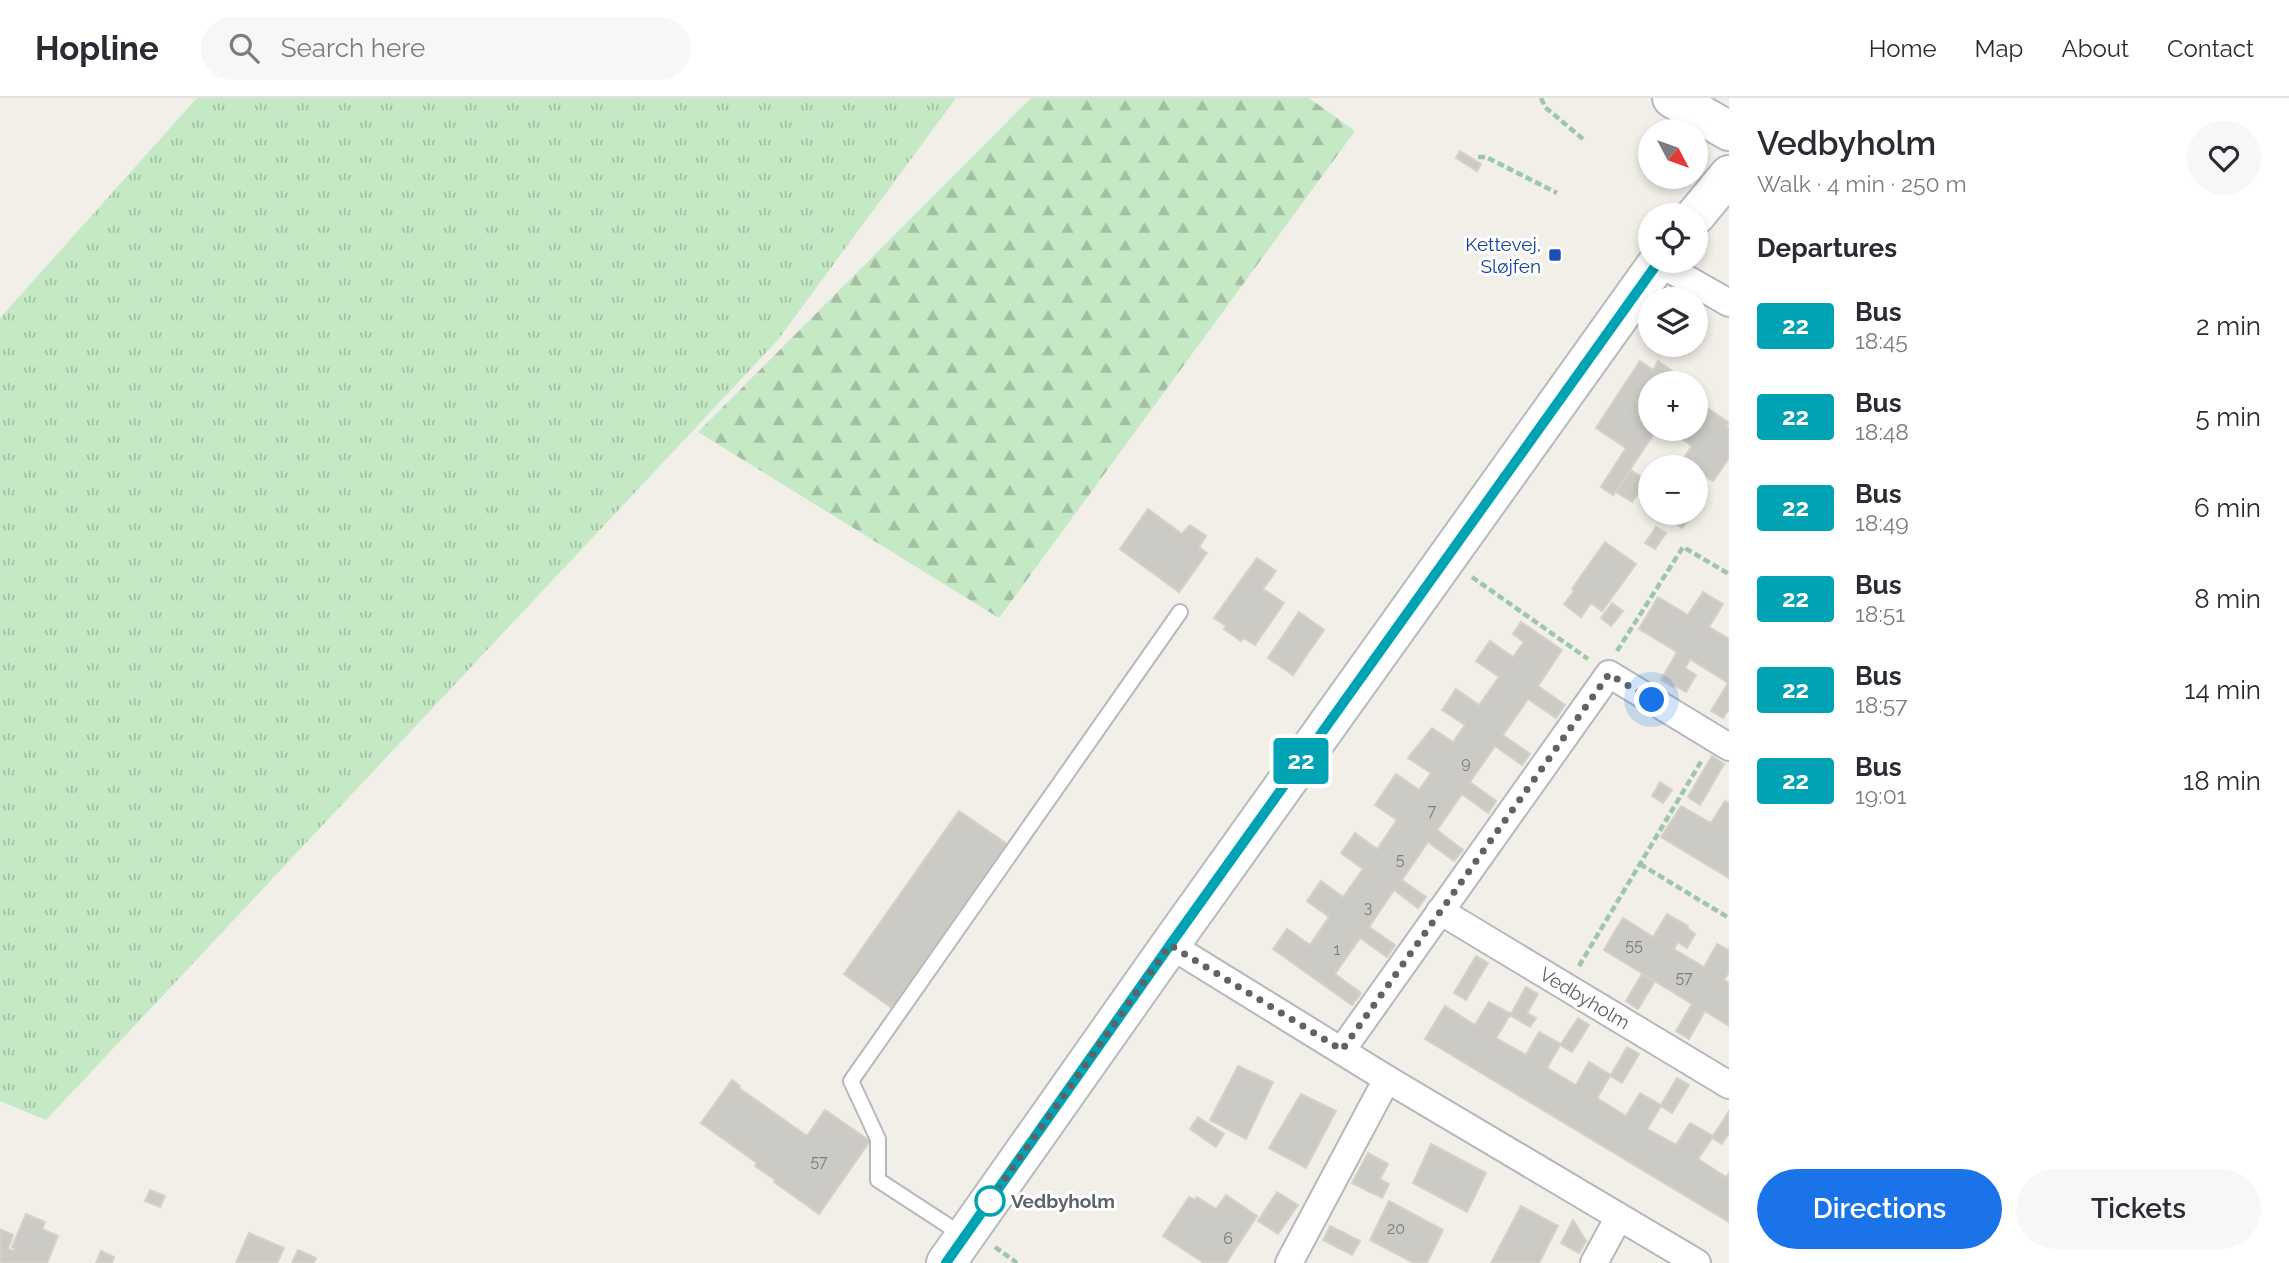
<!DOCTYPE html>
<meta charset="utf-8">
<style>
body{margin:0;font-family:Raleway,sans-serif;background:#f7f7f7;color:#2b2b33;height:100vh;display:flex;flex-direction:column;font-size:26px;white-space:nowrap}
*{box-sizing:border-box;margin:0}
p{font-size:23px;color:#7c7c81}
.icon{flex:none;width:38px;height:38px;fill:none;stroke:currentColor;stroke-width:2;stroke-linecap:round;stroke-linejoin:round}
.map{position:relative;flex:1;overflow:hidden}
.sheet{display:flex;flex-direction:column;background:#fff;width:560px}
.sheet>*{flex:none}
.badge{padding:0 14px;border-radius:5px;font-size:24px;line-height:46px}
.needle{width:46px;rotate:131deg}
.buttons{position:absolute;left:1638px;top:21px;display:grid;gap:14px}
.buttons a{display:grid;place-items:center;width:70px;height:70px;border-radius:50%;background:#fff;box-shadow:0 4px 10px #0003;font-size:35px}
.you{position:absolute;width:35px;height:35px;margin:-18px;border:5px solid #fff;border-radius:50%;background:#1a73e8;box-shadow:0 0 0 10px #1a73e833}
.map>.badge{position:absolute;translate:-50% -50%;box-shadow:0 0 0 4px #fff}
h2{padding:0 28px;font-size:26px;line-height:63px}
.round{display:grid;place-items:center;flex:none;width:74px;height:74px;border-radius:37px;background:#f7f7f7}
.headline{display:flex;align-items:center;justify-content:space-between;height:119px;padding:0 28px}
h1{font-size:33px;font-weight:600;line-height:52px}
.cta{display:flex;gap:14px;margin-top:auto;padding:14px 28px}
.cta a{flex:1;height:80px;border-radius:42px;background:#1a73e8;color:#fff;font-size:28px;font-weight:600;line-height:80px;text-align:center}
.cta a+a{background:#f7f7f7;color:#2b2b33}
ul{padding:0;list-style:none}
li{display:flex;align-items:center;gap:21px;height:91px;padding:0 28px}
li div{flex:1}
li b{display:block;font-size:26px}
li em{font-style:normal}
li .badge{min-width:77px;font-weight:700;text-align:center}
header{display:flex;align-items:center;gap:42px;box-sizing:border-box;height:98px;padding:0 35px;background:#fff;border-bottom:2px solid #e1e1e2}
header strong{font-size:33px}
nav{display:flex;gap:38px;margin-inline-start:auto;font-size:24px}
.search{width:490px;height:63px;background:#f7f7f7;display:flex;align-items:center;gap:18px;box-sizing:border-box;padding:0 24px;border-radius:38px;color:#7c7c81;font-size:26px}
main{display:flex;flex:1;min-height:0}
.map>svg:first-child{display:block}
.grass{fill:url(#grass-tufts)}
.forest{fill:url(#forest-firs)}
.building{fill:#cccac5;stroke:#d6d1c6;stroke-width:2}
.lines{fill:none;stroke-linecap:round;stroke-linejoin:round}
.lane-casing{stroke:#b5b8bc;stroke-width:18}
.street-casing{stroke:#b5b8bc;stroke-width:30}
.secondary-casing{stroke:#b6babf;stroke-width:42}
.path{stroke:#9cc7a9;stroke-width:4.5;stroke-dasharray:7 3.5;stroke-linecap:butt}
.lane{stroke:#fff;stroke-width:14}
.street{stroke:#fff;stroke-width:26}
.secondary{stroke:#fff;stroke-width:38}
.line-casing{stroke:#fff;stroke-width:16}
.line{stroke:#00a3b4;stroke-width:10}
.walk{stroke:#5f6368;stroke-width:7;stroke-dasharray:0 12.6}
.transit-dot{fill:#1a4fb4;stroke:#fff;stroke-width:2.5}
.stop-dot{fill:#fff;stroke:#00a3b4;stroke-width:3.5}
.labels{text-anchor:middle;stroke-width:6;stroke-linejoin:round;paint-order:stroke}
.number-label{font-size:16px;fill:#7a7d7f}
.transit-label{font-size:19px;fill:#164399;stroke:#fff;text-anchor:end}
.street-label{font-size:19px;fill:#5f6368;stroke:#fff}
.stop-label{font-size:19px;font-weight:bold;fill:#5f6368;stroke:#fff;text-anchor:start}
</style>
<header>
<strong>Hopline</strong>
<div class="search"><svg class="icon" aria-label="search" viewBox="0 0 24 24"><circle cx="10" cy="10" r="6"/><path d="M15 15l6 6"/></svg>Search here</div>
<nav><a>Home</a><a>Map</a><a>About</a><a>Contact</a></nav>
</header>
<main>
<div class="map">
<svg width="1729" height="1165" viewBox="0 0 1729 1165">
<defs>
<pattern id="grass-tufts" width="24" height="20" patternUnits="userSpaceOnUse" patternTransform="scale(1.75)"><rect width="24" height="20" fill="#c5e8c5"/><path d="M3 7l-1-3M5 7V3M7 7l1-3M15 17l-1-3M17 17v-4M19 17l1-3" fill="none" stroke="#a3c0a4"/></pattern>
<pattern id="forest-firs" width="22" height="20" patternUnits="userSpaceOnUse" patternTransform="scale(1.75)"><rect width="22" height="20" fill="#c5e8c5"/><path d="M5 1l3.5 6h-7zM16 11l3.5 6h-7z" fill="#a3c0a4"/></pattern>
</defs>
<rect width="100%" height="100%" fill="#f1efe8"/>
<polygon class="grass" points="197,0 956,0 777,243 46,1022 0,1003 0,220"/>
<polygon class="forest" points="1031,0 1309,0 1355,33 999,520 698,334"/>
<g class="building">
<polygon points="1460,53 1481,66 1477,73 1456,60"/>
<polygon points="1640,263 1653,272 1658,263 1679,278 1674,285 1650,285 1650,331 1657,331 1613,397 1601,389 1626,350 1596,330"/>
<polygon points="1696,302 1729,325 1726,329 1729,331 1729,360 1713,383 1682,362 1692,348 1671,334 1673,331 1696,331"/>
<polygon points="1631,372 1647,383 1632,404 1616,394"/>
<polygon points="1148,411 1182,436 1190,427 1206,438 1199,449 1207,455 1179,494 1120,451"/>
<polygon points="1678,415 1688,415 1692,417 1682,430 1672,423"/>
<polygon points="1656,429 1666,435 1655,451 1645,445"/>
<polygon points="1605,444 1636,466 1602,513 1591,505 1581,519 1564,506 1574,493 1572,491"/>
<polygon points="1257,460 1276,473 1263,491 1284,505 1255,547 1243,540 1241,543 1224,531 1226,528 1214,520"/>
<polygon points="1703,494 1723,506 1709,529 1729,541 1729,611 1723,620 1711,613 1728,585 1690,561 1685,570 1696,577 1686,594 1674,587 1673,589 1661,582 1677,554 1639,531 1658,499 1688,517"/>
<polygon points="1612,505 1623,513 1611,528 1601,520"/>
<polygon points="1299,514 1324,532 1293,577 1268,560"/>
<polygon points="1521,524 1562,552 1538,588 1565,607 1556,620 1528,601 1503,637 1530,656 1522,667 1495,648 1470,684 1496,703 1488,715 1462,696 1437,732 1463,752 1454,763 1428,744 1402,782 1426,799 1418,810 1394,792 1369,829 1395,847 1387,859 1360,840 1335,876 1361,895 1352,907 1273,851 1287,831 1310,847 1329,819 1307,803 1321,783 1343,799 1363,771 1341,755 1355,735 1377,751 1397,722 1375,707 1396,676 1419,692 1431,675 1408,660 1432,630 1453,644 1465,627 1442,612 1456,591 1479,607 1499,579 1476,563 1490,543 1513,559 1524,544 1513,536"/>
<polygon points="1712,658 1724,666 1700,707 1688,699"/>
<polygon points="1660,684 1672,692 1663,705 1652,698"/>
<polygon points="1725,703 1729,705 1729,780 1661,739 1681,708 1711,725"/>
<polygon points="959,713 1007,746 892,910 844,876"/>
<polygon points="1667,816 1688,828 1687,830 1695,836 1687,850 1678,844 1674,851 1704,869 1717,846 1729,852 1729,874 1724,882 1729,885 1729,928 1705,913 1689,941 1676,933 1692,906 1604,852 1623,820 1653,839"/>
<polygon points="1476,858 1488,865 1466,902 1454,895"/>
<polygon points="1642,876 1655,883 1638,911 1626,903"/>
<polygon points="1526,889 1538,896 1527,915 1536,920 1530,929 1510,917 1496,940 1526,957 1539,934 1561,946 1578,920 1589,927 1572,954 1560,947 1547,970 1576,987 1589,964 1611,977 1627,949 1639,956 1622,985 1610,978 1597,1000 1626,1018 1640,995 1661,1007 1677,980 1689,987 1672,1015 1661,1008 1647,1031 1676,1047 1690,1025 1713,1038 1729,1013 1729,1035 1722,1046 1712,1040 1698,1061 1726,1079 1729,1075 1729,1124 1425,941 1445,908 1475,927 1489,904 1511,916"/>
<polygon points="1238,968 1273,984 1246,1041 1210,1022"/>
<polygon points="732,982 740,988 739,990 807,1038 825,1012 870,1043 819,1116 774,1084 775,1082 755,1068 757,1065 701,1025"/>
<polygon points="1301,996 1336,1013 1306,1070 1269,1050"/>
<polygon points="1198,1019 1224,1036 1216,1049 1190,1031"/>
<polygon points="1431,1046 1486,1075 1467,1114 1413,1085"/>
<polygon points="1368,1055 1388,1066 1380,1081 1389,1086 1382,1100 1352,1085"/>
<polygon points="150,1092 165,1098 160,1109 145,1103"/>
<polygon points="1277,1094 1298,1107 1278,1136 1258,1123"/>
<polygon points="1226,1097 1257,1118 1226,1165 1204,1165 1163,1138 1189,1099 1195,1102 1197,1099 1216,1111"/>
<polygon points="1389,1103 1443,1132 1427,1165 1414,1165 1370,1142"/>
<polygon points="1521,1108 1558,1128 1539,1165 1491,1165"/>
<polygon points="26,1116 45,1124 42,1131 58,1138 47,1165 0,1165 0,1131 13,1137 8,1151 14,1153 15,1151 12,1149"/>
<polygon points="1573,1122 1586,1143 1579,1155 1561,1145"/>
<polygon points="1330,1128 1360,1143 1352,1157 1323,1142"/>
<polygon points="249,1135 284,1150 277,1165 236,1165"/>
<polygon points="298,1152 316,1160 314,1165 292,1165"/>
<polygon points="101,1153 114,1159 112,1165 96,1165"/>
</g>
<g class="lines">
<defs>
<polyline id="lane" points="964,1138 878,1082 878,1041 851,983 1180,514"/>
<g id="street">
<polyline points="1657,164 1729,205"/>
<polyline points="1440,813 1729,987"/>
<polyline points="1170,847 1387,981 1697,1165"/>
<polyline points="1342,952 1609,576 1729,649"/>
<polyline points="1289,1165 1387,981"/>
<polyline points="1594,1165 1619,1119"/>
</g>
<g id="secondary">
<polyline points="1672,0 1729,33"/>
<polyline points="1696,117 1729,77"/>
<polyline points="946,1165 1170,847 1659,163"/>
</g>
</defs>
<use href="#lane" class="lane-casing"/>
<use href="#street" class="street-casing"/>
<use href="#secondary" class="secondary-casing"/>
<g class="path">
<polyline points="1541,0 1545,9 1583,41"/>
<polyline points="1478,59 1486,59 1557,95"/>
<polyline points="1472,479 1588,561"/>
<polyline points="1617,553 1683,449 1729,476"/>
<polyline points="1640,766 1729,820"/>
<polyline points="1579,868 1702,662"/>
<polyline points="995,1149 1017,1165"/>
</g>
<use href="#lane" class="lane"/>
<use href="#street" class="street"/>
<use href="#secondary" class="secondary"/>
</g>
<g class="lines">
<defs>
<polyline id="line" points="946,1165 1170,847 1659,163"/>
</defs>
<use href="#line" class="line-casing"/>
<use href="#line" class="line"/>
<polyline class="walk" points="990,1103 983,1112 1170,847 1342,952 1609,576 1652,602"/>
</g>
<rect class="transit-dot" x="1548" y="150" width="14" height="14" rx="3.5"/>
<circle class="stop-dot" cx="990" cy="1103" r="14"/>
<g class="labels">
<g class="number-label">
<text x="1466" y="670">9</text>
<text x="1432" y="718">7</text>
<text x="1400" y="767">5</text>
<text x="1368" y="815">3</text>
<text x="1634" y="853">55</text>
<text x="1337" y="857">1</text>
<text x="1684" y="885">57</text>
<text x="819" y="1069">57</text>
<text x="1396" y="1136">20</text>
<text x="1228" y="1146">6</text>
</g>
<g class="transit-label">
<text x="1541" y="153">Kettevej,<tspan x="1541" dy="22">Sløjfen</tspan></text>
</g>
<g class="street-label">
<text transform="translate(1585 900) rotate(31)" y="7">Vedbyholm</text>
</g>
<g class="stop-label">
<text x="1011" y="1110">Vedbyholm</text>
</g>
</g>
</svg>
<div class="buttons">
<a><svg class="needle" viewBox="-14 -14 28 28"><path d="M0-13l5 13h-10z" fill="#e53935"/><path d="M0 13l5-13h-10z" fill="#7c7c81"/></svg></a>
<a><svg class="icon" aria-label="locate" viewBox="0 0 24 24"><circle cx="12" cy="12" r="6"/><path d="M12 2v4M12 18v4M2 12h4M18 12h4"/></svg></a>
<a><svg class="icon" aria-label="layers" viewBox="0 0 24 24"><path d="M12 4l9 5-9 5-9-5zM3 14l9 5 9-5"/></svg></a>
<a>+</a>
<a>−</a>
</div>
<div class="you" style="left:1652px;top:602px"></div>
<b class="badge" style="left:1301px;top:663px;background:#00a3b4;color:#fff">22</b>
</div>
<section class="sheet">
<div class="headline"><div><h1>Vedbyholm</h1><p>Walk · 4 min · 250 m</p></div><a class="round"><svg class="icon" aria-label="heart" viewBox="0 0 24 24"><path d="M12 20l-8-8c-3-5 5-10 8-4 3-6 11-1 8 4z"/></svg></a></div>
<h2>Departures</h2>
<ul>
<li><span class="badge" style="background:#00a3b4;color:#fff">22</span><div><b>Bus</b><p>18:45</p></div><em>2 min</em></li>
<li><span class="badge" style="background:#00a3b4;color:#fff">22</span><div><b>Bus</b><p>18:48</p></div><em>5 min</em></li>
<li><span class="badge" style="background:#00a3b4;color:#fff">22</span><div><b>Bus</b><p>18:49</p></div><em>6 min</em></li>
<li><span class="badge" style="background:#00a3b4;color:#fff">22</span><div><b>Bus</b><p>18:51</p></div><em>8 min</em></li>
<li><span class="badge" style="background:#00a3b4;color:#fff">22</span><div><b>Bus</b><p>18:57</p></div><em>14 min</em></li>
<li><span class="badge" style="background:#00a3b4;color:#fff">22</span><div><b>Bus</b><p>19:01</p></div><em>18 min</em></li>
</ul>
<div class="cta"><a>Directions</a><a>Tickets</a></div>
</section>
</main>
